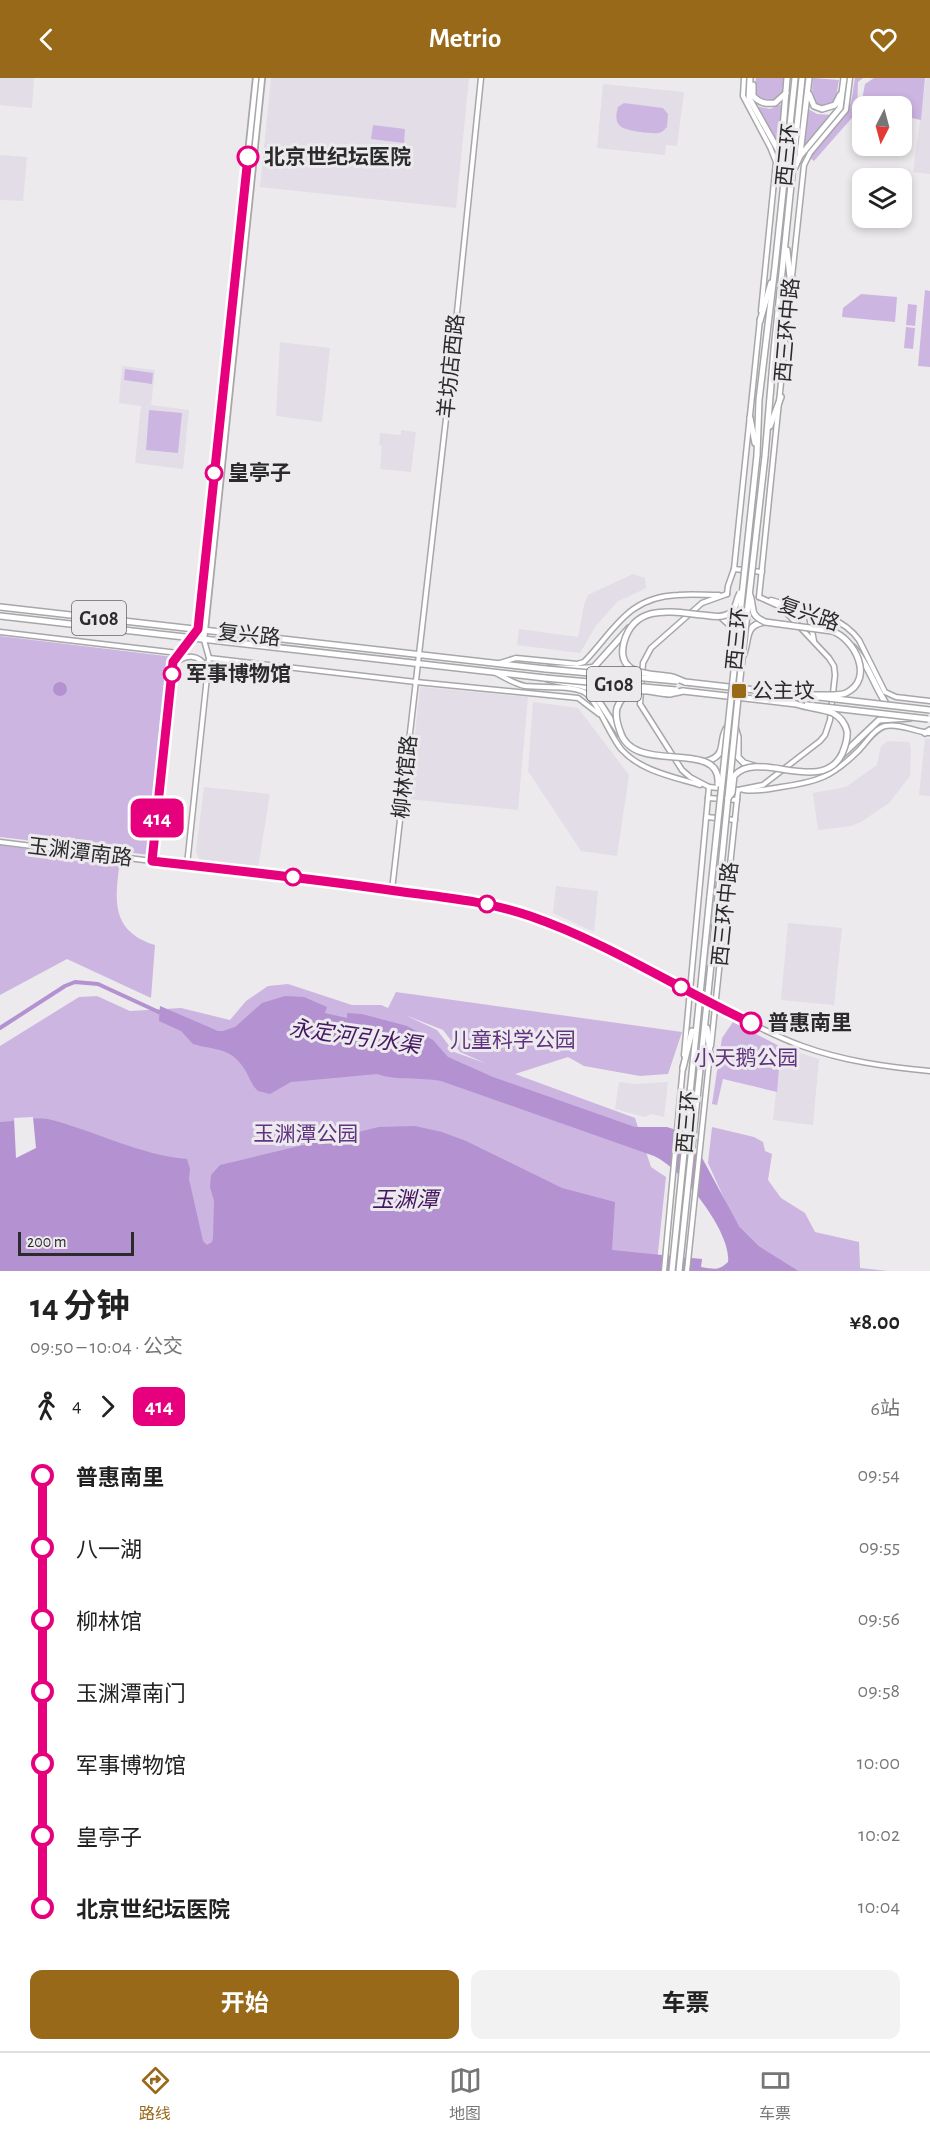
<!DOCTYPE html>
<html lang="zh">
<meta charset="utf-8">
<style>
body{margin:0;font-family:"Alegreya Sans","Noto Sans SC",sans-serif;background:#f2f2f2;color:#222;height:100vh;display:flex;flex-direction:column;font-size:22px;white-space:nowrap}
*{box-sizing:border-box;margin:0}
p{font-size:20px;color:#767676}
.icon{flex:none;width:33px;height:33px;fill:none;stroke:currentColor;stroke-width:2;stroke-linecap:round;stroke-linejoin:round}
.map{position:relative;height:1193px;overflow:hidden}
.drawer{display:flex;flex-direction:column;background:#fff;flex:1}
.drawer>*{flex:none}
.badge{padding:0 12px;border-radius:9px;font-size:21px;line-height:39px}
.needle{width:39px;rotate:186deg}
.controls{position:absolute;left:852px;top:18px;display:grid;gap:12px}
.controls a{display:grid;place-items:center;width:60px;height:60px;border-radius:12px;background:#fff;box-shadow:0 3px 9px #0003;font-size:30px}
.scale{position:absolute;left:18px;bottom:15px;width:116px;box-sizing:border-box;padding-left:6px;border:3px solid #2b2b2c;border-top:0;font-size:16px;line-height:21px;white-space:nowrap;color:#2b2b2c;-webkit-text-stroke:4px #eceaed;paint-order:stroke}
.map>.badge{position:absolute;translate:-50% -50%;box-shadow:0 0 0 3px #fff}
.legs{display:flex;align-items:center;gap:9px;height:66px;padding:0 30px;font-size:20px}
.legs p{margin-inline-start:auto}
.headline{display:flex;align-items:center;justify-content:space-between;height:102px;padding:0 30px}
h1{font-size:33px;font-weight:700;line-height:45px}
.primary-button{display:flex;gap:12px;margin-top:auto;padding:12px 30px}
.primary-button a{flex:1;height:69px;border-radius:12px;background:#99691a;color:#fff;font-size:24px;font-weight:700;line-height:69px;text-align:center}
.primary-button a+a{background:#f2f2f2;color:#222}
ul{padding:0 30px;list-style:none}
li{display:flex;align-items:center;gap:21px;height:72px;font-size:22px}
li i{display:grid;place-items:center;width:9px;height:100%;margin:0 8px;background:currentColor}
li i::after{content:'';width:15px;height:15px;margin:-8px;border:4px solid;border-radius:50%;background:#fff}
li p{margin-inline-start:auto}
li:first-child i{background:linear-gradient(#0000 50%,currentColor 0)}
li:last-child i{background:linear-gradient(currentColor 50%,#0000 0)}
header{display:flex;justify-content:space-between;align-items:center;height:78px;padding:0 30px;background:#99691a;color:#fff;font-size:27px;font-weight:700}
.menu{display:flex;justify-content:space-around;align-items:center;height:84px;border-top:2px solid #e0e0e0;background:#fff;font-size:16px;color:#767676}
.menu a{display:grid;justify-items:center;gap:3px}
.menu .on{color:#99691a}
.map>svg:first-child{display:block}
.built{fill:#e2dde7}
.green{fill:#cdb5e1;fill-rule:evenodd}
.water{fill:#b491d1}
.pier{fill:#eceaed}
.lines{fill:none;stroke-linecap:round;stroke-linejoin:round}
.canal{stroke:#b491d1;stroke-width:4}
.tertiary-tunnel{stroke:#c5c4c6;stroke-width:4;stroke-dasharray:4 2;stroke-linecap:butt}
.tertiary-casing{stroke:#a7a6a9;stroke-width:7}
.secondary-casing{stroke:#a7a6a9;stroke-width:8}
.primary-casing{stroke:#a7a6a9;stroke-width:8}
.trunk-casing{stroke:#a7a6a9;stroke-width:8}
.tertiary{stroke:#fff;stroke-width:4}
.secondary{stroke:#fff;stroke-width:4.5}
.primary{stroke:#fff;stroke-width:5}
.trunk{stroke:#fff;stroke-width:5}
.trunk-bridge-casing{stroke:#a7a6a9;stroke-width:8;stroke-linecap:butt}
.trunk-bridge{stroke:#fff;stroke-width:5}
.line-1-casing{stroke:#fff;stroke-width:14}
.line-1{stroke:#e6007e;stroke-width:9}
.stop-1-dot{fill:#fff;stroke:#e6007e;stroke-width:3}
.poi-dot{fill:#99691a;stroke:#eceaed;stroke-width:2}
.labels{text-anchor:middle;stroke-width:6;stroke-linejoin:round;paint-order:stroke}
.shield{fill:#eceaed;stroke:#656466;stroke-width:1.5}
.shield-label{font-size:20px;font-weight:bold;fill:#2b2b2c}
.street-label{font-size:21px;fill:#2b2b2c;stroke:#eceaed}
.stop-label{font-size:21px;font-weight:bold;fill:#2b2b2c;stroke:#eceaed;text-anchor:start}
.poi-label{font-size:21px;fill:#2b2b2c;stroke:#eceaed;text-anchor:start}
.park-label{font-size:21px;fill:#613481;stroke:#eceaed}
.water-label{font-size:22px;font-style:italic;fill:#451662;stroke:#eceaed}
</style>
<header><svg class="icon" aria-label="back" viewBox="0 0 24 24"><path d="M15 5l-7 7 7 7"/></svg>Metrio<svg class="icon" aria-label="heart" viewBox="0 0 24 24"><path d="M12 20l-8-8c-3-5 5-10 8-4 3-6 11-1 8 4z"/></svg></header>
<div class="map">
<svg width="930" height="1193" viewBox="0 0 930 1193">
<rect width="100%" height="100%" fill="#eceaed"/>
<g class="built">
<polygon points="0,0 34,0 32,30 0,27"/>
<polygon points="271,0 469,0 456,130 260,109"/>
<polygon points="926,0 930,0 930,96 913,94"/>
<polygon points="603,6 684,14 677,68 666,67 665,77 597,70"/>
<polygon points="0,77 27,79 23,123 0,122"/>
<polygon points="280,264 330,270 322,344 276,338"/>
<polygon points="122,288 155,292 151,327 189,332 183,391 135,385 141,328 119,325"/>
<polygon points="401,352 416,354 411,394 380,391 382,368 379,367 380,355 401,357"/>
<polygon points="633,496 645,500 646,510 617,524 595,549 580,575 517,567 519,551 578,559 584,527 588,517"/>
<polygon points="420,609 528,619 518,732 408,721"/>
<polygon points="533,624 578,630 629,697 617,778 581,773 528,693"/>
<polygon points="925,661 930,661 930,718 919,717"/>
<polygon points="888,663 909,664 911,671 910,698 889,725 861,744 851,748 818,752 813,715 846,709 877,687 881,668"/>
<polygon points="204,709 270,716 258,790 200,783 196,773"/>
<polygon points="556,808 598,813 594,854 553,835"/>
<polygon points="788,845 842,850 834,927 781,922"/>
<polygon points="781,969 819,981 813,1047 773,1042"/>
<polygon points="619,1004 635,1006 668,1004 664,1039 651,1036 645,1039 615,1031"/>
</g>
<g class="green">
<path d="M756,0H784C784,5 784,11 782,15C775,27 760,24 754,14Z"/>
<path d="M813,0L839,2L835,24C811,38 811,18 813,0Z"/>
<polygon points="855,0 863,0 858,4 857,34 814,83 810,80 811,77 847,33 851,25"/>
<polygon points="874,0 925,0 921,42 902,38 902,28 862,28 862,32 860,32 865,6"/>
<path d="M624,25L663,30L668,36L667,49C664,52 663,54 659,55C652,56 625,53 620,48C615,43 616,36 618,29Z"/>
<polygon points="782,26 779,67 756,28 770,31"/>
<polygon points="808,31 817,36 832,37 804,69"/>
<polygon points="373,47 405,51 404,65 371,61"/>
<polygon points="925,212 930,213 930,289 918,288"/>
<polygon points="861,216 897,219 895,244 842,239 843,230"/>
<polygon points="908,226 917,227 915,248 906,247"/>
<polygon points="906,249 915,250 913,271 904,270"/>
<polygon points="125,291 153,295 152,306 124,302"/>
<polygon points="149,332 182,335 178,375 146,372"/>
<polygon points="0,558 174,579 150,777 0,759"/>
<path d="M0,767L120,783C115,821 110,853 155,867L151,920L67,881L0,917Z"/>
<path d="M288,906L352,927H381L388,930L396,914L682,954L668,996L640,998L584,988L568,979L515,996L635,1040L651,1089L666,1099L656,1193H0V968L79,919L97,918L130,933L181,930L230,942L246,923L268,908ZM405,937L443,952L460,974L485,985L454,974L437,952Z"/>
<polygon points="733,944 781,969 777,1014 723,1001 717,1027 712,1026 722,960"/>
<polygon points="712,1049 754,1059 763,1064 765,1073 772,1076 768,1102 781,1120 805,1135 815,1154 859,1164 860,1190 888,1193 799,1193 759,1168 739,1148 732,1138 708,1085"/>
</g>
<g class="water">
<circle cx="60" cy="611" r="7"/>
<path d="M285,918L304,919L327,929L325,935L347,940V935L362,936L407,948L433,962L448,979L493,999L635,1049H667L673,1051L701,1078L739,1148L759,1168L799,1193H0V1044C16,1043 37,1038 52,1042C97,1054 140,1077 187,1081L190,1091L189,1101L203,1163L207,1167L212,1164L213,1160L214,1123L210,1109L211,1097L220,1087L379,1049L415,1048L442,1054L466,1063L562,1110L615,1124L612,1172L702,1181L701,1189C715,1191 718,1193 728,1184C732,1154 680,1089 654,1078L441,1003C420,999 397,1003 377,996L291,1004L270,1016L258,1013C251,1007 249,997 243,989C230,969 213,972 193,966L181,953L159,943L160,928L218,953H223L235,949L262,925Z"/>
</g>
<g class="pier">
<polygon points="33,1039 36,1070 16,1080 14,1040"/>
<polygon points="350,1053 352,1061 335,1065 334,1057"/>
</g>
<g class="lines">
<polyline class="canal" points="0,950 65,908 75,904 98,906 163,936"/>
<g class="tertiary-tunnel">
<polyline points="160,784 179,786"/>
<polyline points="684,910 726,933"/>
</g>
<defs>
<g id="tertiary">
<polyline points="744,0 743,18 770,69 776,84 761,233"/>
<polyline points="792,199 804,87 810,75 846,32 850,0"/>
<polyline points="734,491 762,494"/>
<polyline points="727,516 702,525 651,570 643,585 640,626 682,692 690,699 709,709 738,712 763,707 820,663 825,657 830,642 835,597 834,588 829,580 781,529 759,519"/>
<polyline points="727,516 728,508 734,491 760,241"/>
<polyline points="759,519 791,207"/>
<path d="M771,522C801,531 840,535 859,562L885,614L896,619L930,623"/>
<polyline points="808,533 814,563"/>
<polyline points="0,554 178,575"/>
<polyline points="209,580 416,604 578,620 599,636"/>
<path d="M500,585L516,580L577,586L584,584C615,552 627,519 678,517C691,516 705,517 719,517"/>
<path d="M174,587C185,575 199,576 207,590"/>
<path d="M496,595C505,600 515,606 525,608C542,610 570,607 584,614C597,621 610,659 622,672C641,693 674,699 700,707"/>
<path d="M744,712C757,714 769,711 781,709C817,704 832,699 858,673C866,665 874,651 885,648C900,645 915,654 930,655"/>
<polyline points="708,720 737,722"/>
<polyline points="707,739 735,742"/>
<polyline points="0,764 160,784"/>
<polyline points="152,783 173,584 178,575 192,560"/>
<path d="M179,786C247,794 315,802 383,811C431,817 480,822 527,837C582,854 634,883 684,910"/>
<polyline points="187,787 209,580 204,562"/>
<polyline points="392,812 447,332 481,0"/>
<path d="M726,933C751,945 776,959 802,968C843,983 887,989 930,993"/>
<polyline points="711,968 738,712"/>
<polyline points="684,977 709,709"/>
<polyline points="664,1193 683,988"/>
<polyline points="687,1193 710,975"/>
</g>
<g id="secondary">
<polyline points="192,560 198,551 256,0"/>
<polyline points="204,561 262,0"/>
</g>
<polyline id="primary" points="925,655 930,652"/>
<g id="trunk">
<polyline points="750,0 749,20 781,77 784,89"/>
<path d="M753,7V18C760,25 765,26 775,25L786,15"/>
<polyline points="809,16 814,28 822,31 835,27 840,17"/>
<polyline points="781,76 787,0"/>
<polyline points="800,76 809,0"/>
<polyline points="795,89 800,78 840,30 844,0"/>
<polyline points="787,172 791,208"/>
<polyline points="760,243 771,205"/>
<polyline points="750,340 755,365"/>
<polyline points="770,348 781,319"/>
<polyline points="757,377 759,322 775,189 795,0"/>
<polyline points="765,378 774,272 802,0"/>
<path d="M0,529L546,591C561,588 579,593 594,589L629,550"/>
<path d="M0,538L545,600C560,606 577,604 591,611L620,656"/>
<polyline points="721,539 732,549 732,573 735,579"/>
<path d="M853,569C868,585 874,608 887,627"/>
<path d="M743,578C750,563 743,547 765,544"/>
<polyline points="685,604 800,617"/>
<polyline points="683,613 796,626"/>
<polyline points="735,649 738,659 738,679 744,685 754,688"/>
<polyline points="841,678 879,642 910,640"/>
<path d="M707,683C729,677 717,661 728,648"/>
<polyline points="707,950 710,975"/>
<polyline points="683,990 692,953"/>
<polyline points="672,1193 710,818"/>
<polyline points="679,1193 718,819"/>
</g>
</defs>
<use href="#tertiary" class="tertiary-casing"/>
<use href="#secondary" class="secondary-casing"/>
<use href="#primary" class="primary-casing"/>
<use href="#trunk" class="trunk-casing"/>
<use href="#tertiary" class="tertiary"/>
<use href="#secondary" class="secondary"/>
<use href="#primary" class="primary"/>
<use href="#trunk" class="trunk"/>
<defs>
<g id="trunk-bridge">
<path d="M750,517C755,531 748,536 765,544L832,553C855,561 875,601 846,615C839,619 810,616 800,617"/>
<polyline points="546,591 677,603"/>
<polyline points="545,600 676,612"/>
<path d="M685,604C680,602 676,600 672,599C652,595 615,599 624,564C635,525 672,534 703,537C711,538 719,540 726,537C737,533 735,524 740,515"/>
<path d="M683,613C679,614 674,615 670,616C658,616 644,610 633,614C625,616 620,622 617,630C615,638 617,645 620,653C633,699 722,659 718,706"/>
<polyline points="819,619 930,632"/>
<polyline points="807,627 928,641"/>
<path d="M728,720L732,715L734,698C757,670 821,718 842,676C845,669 848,661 847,653C845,645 840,639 833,635C822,631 808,630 796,626"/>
<polyline points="710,818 757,377"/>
<polyline points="718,819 742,580 765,378"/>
</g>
</defs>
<use href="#trunk-bridge" class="trunk-bridge-casing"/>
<use href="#trunk-bridge" class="trunk-bridge"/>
</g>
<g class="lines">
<defs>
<path id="line-1" d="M248,79L198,551L173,584L152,783C233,792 315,801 396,813C441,819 487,823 530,838C608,865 677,910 751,945"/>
</defs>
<use href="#line-1" class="line-1-casing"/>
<use href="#line-1" class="line-1"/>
</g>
<g class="stop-1-dot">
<circle cx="248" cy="79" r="10"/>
<circle cx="214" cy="395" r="8"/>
<circle cx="172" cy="596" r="8"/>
<circle cx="293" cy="799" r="8"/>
<circle cx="487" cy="826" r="8"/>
<circle cx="681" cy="909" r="8"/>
<circle cx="751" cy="945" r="10"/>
</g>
<rect class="poi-dot" x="731" y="605" width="16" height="16" rx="3"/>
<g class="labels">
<g class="shield">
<rect x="72" y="523" width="54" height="34" rx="4.5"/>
<rect x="587" y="589" width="54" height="34" rx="4.5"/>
</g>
<g class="shield-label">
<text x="99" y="547">G108</text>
<text x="614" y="613">G108</text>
</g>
<g class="street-label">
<text transform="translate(787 77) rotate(-84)" y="7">西三环</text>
<text transform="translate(787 252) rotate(-85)" y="7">西三环中路</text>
<text transform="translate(451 288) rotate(-84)" y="7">羊坊店西路</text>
<text transform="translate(809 536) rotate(19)" y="7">复兴路</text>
<text transform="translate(249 557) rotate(6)" y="7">复兴路</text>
<text transform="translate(737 561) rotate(-84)" y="7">西三环</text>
<text transform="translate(405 699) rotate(-84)" y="7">柳林馆路</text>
<text transform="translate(80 774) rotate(7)" y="7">玉渊潭南路</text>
<text transform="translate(725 836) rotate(-84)" y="7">西三环中路</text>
<text transform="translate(687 1044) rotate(-85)" y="7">西三环</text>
</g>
<g class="stop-label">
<text x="264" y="86">北京世纪坛医院</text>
<text x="228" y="402">皇亭子</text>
<text x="186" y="603">军事博物馆</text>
<text x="768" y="952">普惠南里</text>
</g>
<g class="poi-label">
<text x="752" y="620">公主坟</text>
</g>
<g class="park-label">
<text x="513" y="969">儿童科学公园</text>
<text x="746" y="987">小天鹅公园</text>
<text x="306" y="1063">玉渊潭公园</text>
</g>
<g class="water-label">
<text transform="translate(355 958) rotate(8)" y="8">永定河引水渠</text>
<text x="405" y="1129">玉渊潭</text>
</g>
</g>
</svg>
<div class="controls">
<a><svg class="needle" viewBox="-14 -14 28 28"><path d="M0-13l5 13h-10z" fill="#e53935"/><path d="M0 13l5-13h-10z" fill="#767676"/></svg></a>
<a><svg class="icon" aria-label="layers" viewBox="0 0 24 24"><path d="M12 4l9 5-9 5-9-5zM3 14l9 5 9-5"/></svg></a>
</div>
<div class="scale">200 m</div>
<b class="badge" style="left:157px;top:740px;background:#e6007e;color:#fff">414</b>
</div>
<section class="drawer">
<div class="headline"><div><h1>14 分钟</h1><p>09:50 – 10:04 · 公交</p></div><b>¥8.00</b></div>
<div class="legs"><svg class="icon" aria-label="walk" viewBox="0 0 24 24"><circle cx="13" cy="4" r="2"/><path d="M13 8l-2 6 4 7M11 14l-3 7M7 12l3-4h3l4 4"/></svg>4<svg class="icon" aria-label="forward" viewBox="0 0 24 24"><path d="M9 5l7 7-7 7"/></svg><b class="badge" style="background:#e6007e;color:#fff">414</b><p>6站</p></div>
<ul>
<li><i style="color:#e6007e"></i><b>普惠南里</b><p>09:54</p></li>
<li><i style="color:#e6007e"></i><span>八一湖</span><p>09:55</p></li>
<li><i style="color:#e6007e"></i><span>柳林馆</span><p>09:56</p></li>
<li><i style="color:#e6007e"></i><span>玉渊潭南门</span><p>09:58</p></li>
<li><i style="color:#e6007e"></i><span>军事博物馆</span><p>10:00</p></li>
<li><i style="color:#e6007e"></i><span>皇亭子</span><p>10:02</p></li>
<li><i style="color:#e6007e"></i><b>北京世纪坛医院</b><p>10:04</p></li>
</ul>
<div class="primary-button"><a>开始</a><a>车票</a></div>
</section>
<nav class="menu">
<a class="on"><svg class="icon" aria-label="directions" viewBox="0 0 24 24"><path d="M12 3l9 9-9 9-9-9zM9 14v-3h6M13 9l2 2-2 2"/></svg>路线</a>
<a><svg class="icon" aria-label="map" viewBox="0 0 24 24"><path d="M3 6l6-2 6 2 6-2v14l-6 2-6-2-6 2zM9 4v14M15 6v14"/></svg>地图</a>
<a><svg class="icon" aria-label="tickets" viewBox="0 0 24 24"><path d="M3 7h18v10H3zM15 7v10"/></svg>车票</a>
</nav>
